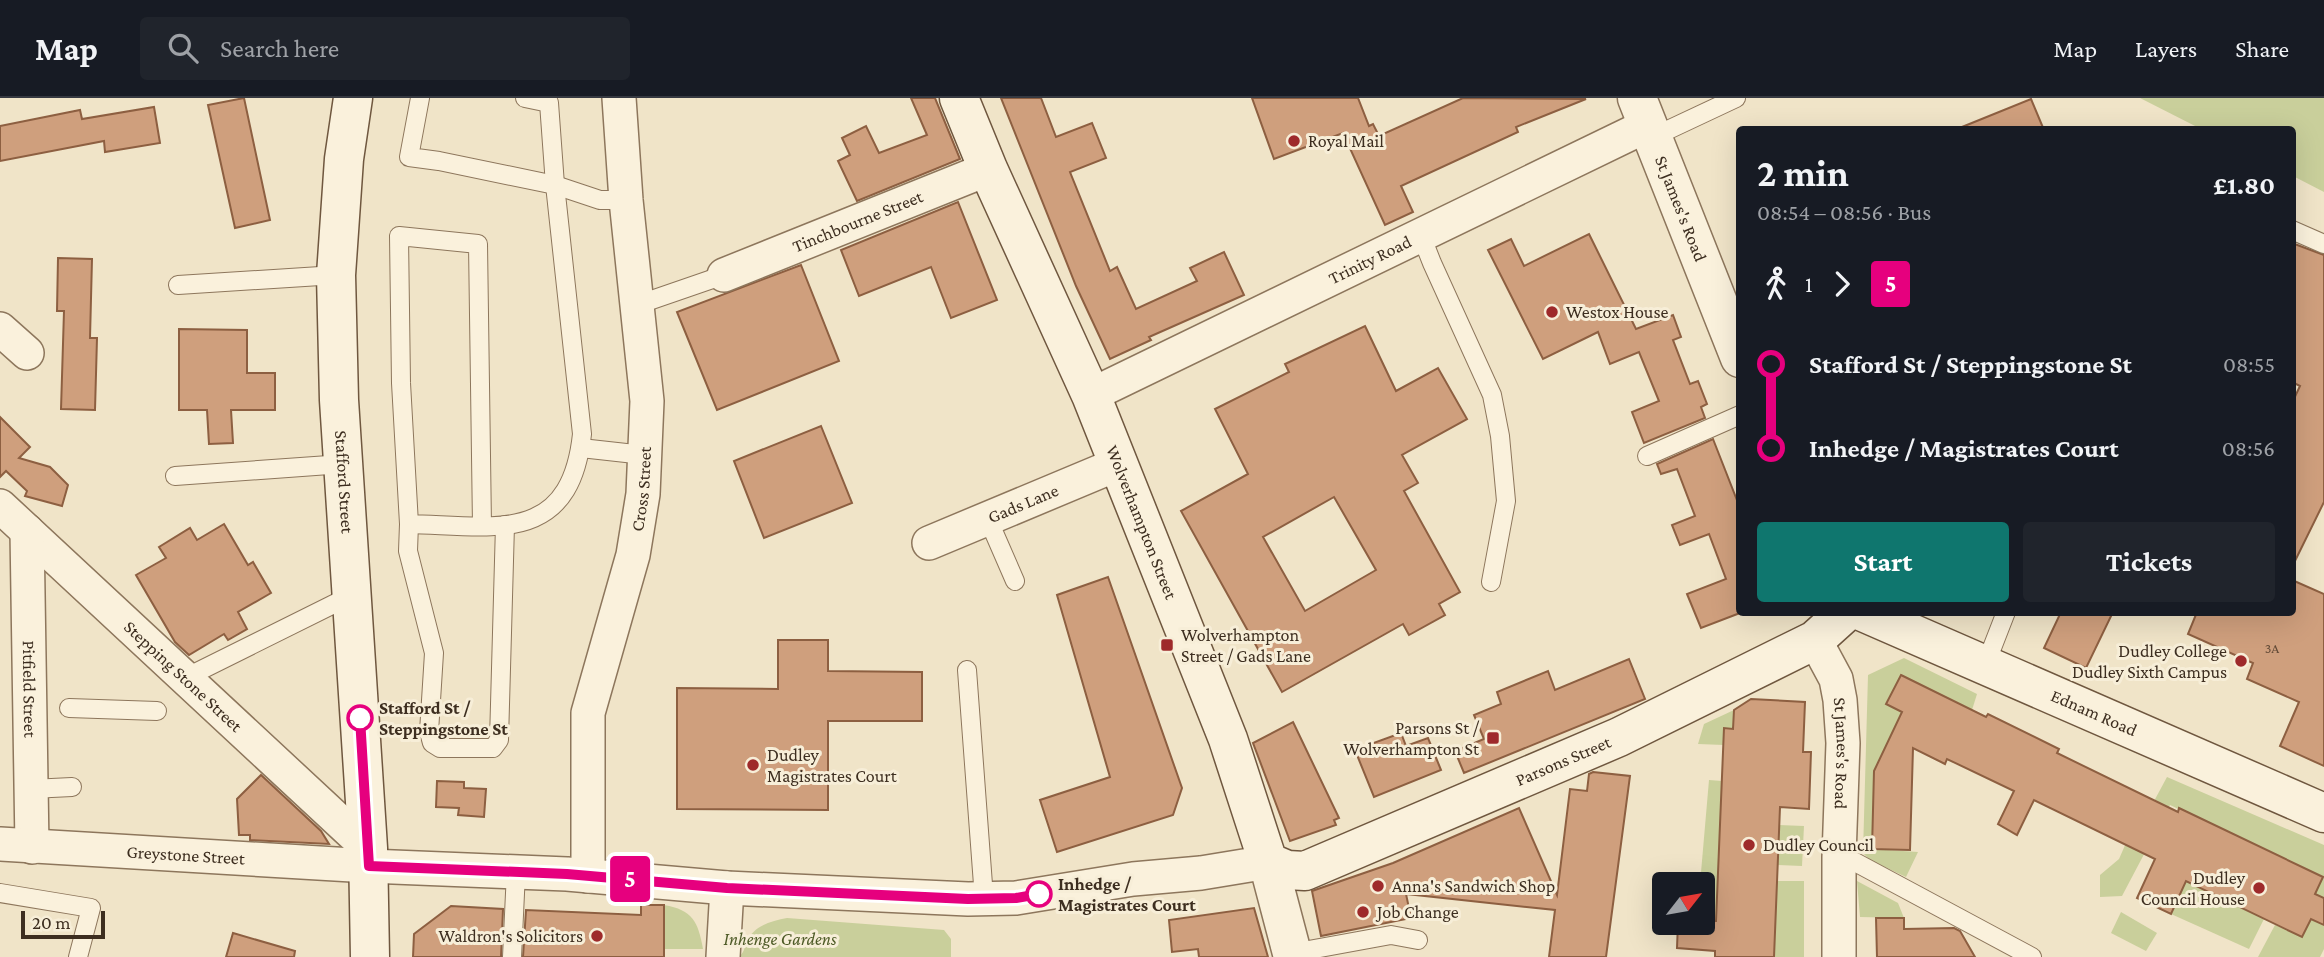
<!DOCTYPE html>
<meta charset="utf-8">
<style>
body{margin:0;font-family:"Crimson Pro",serif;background:#20242c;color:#f1f3f6;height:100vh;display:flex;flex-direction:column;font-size:26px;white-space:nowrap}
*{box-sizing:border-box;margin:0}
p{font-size:23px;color:#9ea1a6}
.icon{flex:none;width:38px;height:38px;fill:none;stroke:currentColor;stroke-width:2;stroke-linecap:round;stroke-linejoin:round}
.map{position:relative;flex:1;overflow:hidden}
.panel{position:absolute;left:1736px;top:28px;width:560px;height:490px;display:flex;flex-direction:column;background:#171b24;border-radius:7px;box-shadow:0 7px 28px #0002}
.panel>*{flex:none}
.badge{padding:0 14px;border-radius:5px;font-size:24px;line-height:46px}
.needle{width:46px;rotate:59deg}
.controls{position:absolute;left:1652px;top:774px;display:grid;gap:14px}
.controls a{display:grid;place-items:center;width:63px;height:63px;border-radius:7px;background:#171b24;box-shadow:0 7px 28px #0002;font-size:35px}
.scale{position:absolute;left:21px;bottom:18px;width:84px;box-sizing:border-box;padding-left:7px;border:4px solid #3d2e20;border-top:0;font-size:19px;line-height:24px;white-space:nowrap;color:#3d2e20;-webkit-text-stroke:5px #f7eed8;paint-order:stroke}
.map>.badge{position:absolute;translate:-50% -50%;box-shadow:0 0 0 4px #fff}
.legs{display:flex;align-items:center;gap:10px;height:77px;padding:0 21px;font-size:23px}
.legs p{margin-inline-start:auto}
.head{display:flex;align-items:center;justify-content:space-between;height:119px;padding:0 21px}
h1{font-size:38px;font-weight:700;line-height:52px}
.cta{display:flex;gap:14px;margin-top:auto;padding:14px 21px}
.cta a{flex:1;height:80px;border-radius:7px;background:#0f766e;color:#fff;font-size:28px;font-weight:700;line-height:80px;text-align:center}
.cta a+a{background:#20242c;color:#f1f3f6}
ul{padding:0 21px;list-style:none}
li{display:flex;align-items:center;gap:24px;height:84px;font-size:26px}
li i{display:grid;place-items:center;width:10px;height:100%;margin:0 9px;background:currentColor}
li i::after{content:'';width:18px;height:18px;margin:-9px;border:5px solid;border-radius:50%;background:#171b24}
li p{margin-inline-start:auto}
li:first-child i{background:linear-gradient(#0000 50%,currentColor 0)}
li:last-child i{background:linear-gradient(currentColor 50%,#0000 0)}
header{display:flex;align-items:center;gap:42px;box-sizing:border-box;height:98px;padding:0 35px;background:#171b24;border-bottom:2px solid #363941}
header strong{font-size:33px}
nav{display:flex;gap:38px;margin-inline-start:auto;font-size:24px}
.search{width:490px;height:63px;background:#20242c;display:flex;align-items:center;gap:18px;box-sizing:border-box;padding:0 24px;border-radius:7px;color:#9ea1a6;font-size:26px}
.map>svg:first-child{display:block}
.green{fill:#c9cf9b}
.building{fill:#cf9f7d;stroke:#8d5f41;stroke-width:2;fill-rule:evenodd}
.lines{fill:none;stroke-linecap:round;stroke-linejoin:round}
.service-casing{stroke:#8d765c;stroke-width:20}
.minor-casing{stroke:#8d765c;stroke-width:36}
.tertiary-casing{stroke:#8d765c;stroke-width:41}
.secondary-casing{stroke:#6f573f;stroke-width:41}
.service{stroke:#faf1dc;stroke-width:18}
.minor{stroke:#faf1dc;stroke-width:33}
.tertiary{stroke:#faf1dc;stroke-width:38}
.secondary{stroke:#faf1dc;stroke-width:38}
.line-1-casing{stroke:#fff;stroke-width:16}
.line-1{stroke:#e6007e;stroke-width:10}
.poi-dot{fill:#9e2a2b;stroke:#f7eed8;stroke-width:2.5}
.stop-1-dot{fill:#fff;stroke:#e6007e;stroke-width:3.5}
.labels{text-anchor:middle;stroke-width:6;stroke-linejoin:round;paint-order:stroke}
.number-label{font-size:14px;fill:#624a37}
.poi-label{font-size:18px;fill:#3d2e20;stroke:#f7eed8;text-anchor:start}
.street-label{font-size:18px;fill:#3d2e20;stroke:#f7eed8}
.stop-label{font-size:18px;font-weight:bold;fill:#3d2e20;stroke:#f7eed8;text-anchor:start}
.park-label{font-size:18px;font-style:italic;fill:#4d5a26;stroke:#f7eed8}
</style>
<header>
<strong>Map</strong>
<div class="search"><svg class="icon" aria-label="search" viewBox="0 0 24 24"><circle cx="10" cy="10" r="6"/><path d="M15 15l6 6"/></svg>Search here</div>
<nav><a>Map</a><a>Layers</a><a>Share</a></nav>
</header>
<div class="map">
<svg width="2324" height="859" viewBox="0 0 2324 859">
<rect width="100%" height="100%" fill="#f0e4c8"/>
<g class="green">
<polygon points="2140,0 2324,0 2324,94 2293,78 2292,32 2201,31"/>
<polygon points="1904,560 1977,596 1972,612 1901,577 1886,605 1902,614 1874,673 1872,751 1918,754 1906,779 1870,762 1863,755 1868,577"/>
<polygon points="1734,612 1733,631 1724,647 1698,646 1704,626"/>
<polygon points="2167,679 2324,747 2324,800 2315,796 2323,779 2170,707 2122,798 2100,799 2100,777 2119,761 2137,720 2146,718"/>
<polygon points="1709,682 1722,683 1716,823 1703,822 1703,786 1700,786"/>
<polygon points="1779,727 1804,728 1802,768 1777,767"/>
<polygon points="1777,783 1804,783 1804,859 1774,859"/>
<polygon points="1857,783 1898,805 1904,820 1860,819"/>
<polygon points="2186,783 2264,821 2249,851 2171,816"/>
<path d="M664,807C693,812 698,824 703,851H664Z"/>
<polygon points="2121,814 2157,835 2146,853 2111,835"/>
<path d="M787,820L944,832L951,841V859H739C744,854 744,851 747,844C753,828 771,823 787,820Z"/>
<polygon points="2311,821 2324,827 2324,851 2320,859 2258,859 2275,827 2302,838"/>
</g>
<g class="building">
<polygon points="244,0 270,122 235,130 208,7"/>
<polygon points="911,0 935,0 960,61 857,103 838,63 850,57 842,40 866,28 879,55 927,37"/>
<polygon points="1001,0 1041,0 1056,39 1092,25 1106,60 1070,74 1110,173 1117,169 1136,211 1197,183 1190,170 1224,154 1244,197 1149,239 1151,242 1110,261 1076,188"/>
<polygon points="1252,0 1358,0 1369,28 1373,26 1379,38 1463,0 1586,1 1516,29 1518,34 1401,88 1413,114 1385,127 1343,35 1274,61"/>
<polygon points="2031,1 2044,32 1957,32 1957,31"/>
<polygon points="154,9 160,45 105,54 104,43 0,63 0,28 80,12 82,21"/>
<polygon points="958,104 997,202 951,220 931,169 859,198 841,152"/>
<polygon points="1589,136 1636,231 1673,217 1681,239 1673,242 1690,286 1698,283 1707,306 1701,309 1705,320 1644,345 1632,314 1659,303 1639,254 1610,266 1598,234 1543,261 1488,152 1511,141 1524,168"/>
<polygon points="2292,145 2324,157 2324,404 2292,469 2292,305 2300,288 2292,284"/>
<polygon points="58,160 92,161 90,240 97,240 95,312 61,311 64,213 57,213"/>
<polygon points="801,167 839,263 717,312 677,214"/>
<path d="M1365,228L1396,293L1438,270L1467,321L1402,357L1418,385L1404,393L1460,494L1439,506L1445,517L1409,537L1403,526L1282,594L1181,413L1248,376L1215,311L1289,274L1285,266ZM1334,399L1376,472L1305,513L1263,439Z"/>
<polygon points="179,231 247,232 247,275 275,275 275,312 231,312 233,345 209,346 207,312 179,312"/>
<polygon points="0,319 30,349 19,360 50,369 68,387 62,408 25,398 27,393 6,373 0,379"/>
<polygon points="821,328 852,405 764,440 734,363"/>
<polygon points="1713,341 1740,410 1740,515 1701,530 1687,496 1726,481 1709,436 1680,447 1672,427 1695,418 1677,371 1661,376 1657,366"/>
<polygon points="224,426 248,467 253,464 271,495 238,514 247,531 228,542 224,536 189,557 175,544 136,477 166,460 159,449 190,430 197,442"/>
<polygon points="1108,479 1182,690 1173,717 1057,754 1040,702 1110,679 1057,497"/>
<polygon points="2292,482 2324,496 2324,668 2280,648 2299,604 2247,581 2253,565 2188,536 2197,514 2292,514"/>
<polygon points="2061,514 2113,514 2086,570 2044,550"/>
<polygon points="778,542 828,542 828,573 922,574 922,623 828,623 828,712 677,711 677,590 778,591"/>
<polygon points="1629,561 1645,601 1464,675 1455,653 1484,641 1474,617 1501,606 1497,594 1548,573 1555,592"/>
<polygon points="1901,577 1986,619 1988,616 2059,651 2057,655 2178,714 2179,710 2323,779 2315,796 2324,800 2324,827 2311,821 2302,839 2186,783 2171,816 2137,800 2155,761 2034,702 2017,737 1998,726 2014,693 1947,661 1945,666 1913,650 1910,752 1872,751 1874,673 1902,614 1886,606"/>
<polygon points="1751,601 1805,604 1803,654 1811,654 1809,711 1780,709 1774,859 1715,859 1715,853 1677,850 1678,824 1716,823 1724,630 1733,631 1734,612"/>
<polygon points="1293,624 1339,720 1334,722 1336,727 1290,743 1253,645"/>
<polygon points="1401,635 1406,648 1428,640 1441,672 1374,699 1357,657 1370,651 1368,647"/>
<polygon points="1593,674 1630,678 1606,859 1549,859 1555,812 1406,796 1411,820 1321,838 1312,793 1393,765 1519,710 1557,797 1570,691 1587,693 1589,676"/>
<polygon points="261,677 321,733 329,746 250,742 250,737 239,737 237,701"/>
<polygon points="437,683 464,684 464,690 486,691 484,719 458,717 459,710 436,709"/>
<polygon points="641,807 664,807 664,859 523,859 526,812 641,817"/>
<polygon points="451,808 503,811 501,859 413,859 414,836"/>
<polygon points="1254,810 1268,859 1199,859 1198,851 1172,854 1169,822"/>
<polygon points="1876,820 1904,820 1904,831 1954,830 1960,833 1975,859 1877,859"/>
<polygon points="233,835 295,853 294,859 226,859"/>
</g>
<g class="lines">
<defs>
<g id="service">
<polyline points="420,0 409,59 439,63 555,87 600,102 626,102"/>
<polyline points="1653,39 1736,0"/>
<polyline points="2292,132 2324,146"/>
<polyline points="1421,137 1432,165 1492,297 1500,338 1506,403 1491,484"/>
<polyline points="178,187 336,177"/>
<polyline points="637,207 724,177"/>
<polyline points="581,350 644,357"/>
<polyline points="1647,358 1740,317"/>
<polyline points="175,378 343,366"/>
<polyline points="988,421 1015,483"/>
<polyline points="409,426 408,453 434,555 429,634 432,645 440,650 493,650 499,642 505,427"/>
<path d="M482,428L478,146L399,138L401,285L409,426C494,428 570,448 582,336L555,87L549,5L525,0"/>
<polyline points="1985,568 2006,514"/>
<polyline points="967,572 984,800"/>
<polyline points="185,580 352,497"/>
<polyline points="69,610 157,613"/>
<polyline points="31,691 72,689"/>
<polyline points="1839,759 1855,764 2032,859"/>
<polyline points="0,795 91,810 78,859"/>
<polyline points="1292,855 1391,837 1418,842"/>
<polyline points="512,859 516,774"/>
</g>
<g id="minor">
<path id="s1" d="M724,177L988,71"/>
<polyline points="0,231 27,255"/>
<path id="s2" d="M1091,297L1648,27"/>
<path id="s3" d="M0,408L368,750"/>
<path id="s4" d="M27,433L32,749"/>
<path id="s5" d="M929,445L1118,366"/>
<path id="s6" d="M1815,542L1836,581L1840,602L1843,645L1839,759V859"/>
<path id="s7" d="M0,746L369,768L567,776L727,790L968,801L1016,800L1133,781L1201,775L1268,764"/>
<path id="s8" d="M588,778V615L633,457L643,396L647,303L626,102L619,0"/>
<polyline points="723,859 727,790"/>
</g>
<g id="tertiary">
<path id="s9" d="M1637,0L1740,260"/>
<polyline points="1268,764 1293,859"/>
</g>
<g id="secondary">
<path id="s10" d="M353,0L344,61L336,177L339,302L368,750L370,859"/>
<path id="s11" d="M959,0L988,71L1091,297L1228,641L1268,764L1287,772L1305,773L1619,639L1815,542L1846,514"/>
<path id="s12" d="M1863,514L2324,715"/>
</g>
</defs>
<use href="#service" class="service-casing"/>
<use href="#minor" class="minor-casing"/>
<use href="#tertiary" class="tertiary-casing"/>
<use href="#secondary" class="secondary-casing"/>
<use href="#service" class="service"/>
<use href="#minor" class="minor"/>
<use href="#tertiary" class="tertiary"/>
<use href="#secondary" class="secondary"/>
</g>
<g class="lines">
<defs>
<polyline id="line-1" points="360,620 369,768 567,776 727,790 968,801 1016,800 1039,796"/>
</defs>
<use href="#line-1" class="line-1-casing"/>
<use href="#line-1" class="line-1"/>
</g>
<g class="poi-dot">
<circle cx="1294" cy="43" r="7"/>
<circle cx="1552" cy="214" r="7"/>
<rect x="1160" y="540" width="14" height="14" rx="3.5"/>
<circle cx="2241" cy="563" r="7"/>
<rect x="1486" y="633" width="14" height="14" rx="3.5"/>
<circle cx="753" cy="667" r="7"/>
<circle cx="1749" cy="747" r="7"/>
<circle cx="1378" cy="788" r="7"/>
<circle cx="2259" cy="790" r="7"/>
<circle cx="1363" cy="814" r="7"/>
<circle cx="597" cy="838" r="7"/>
</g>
<g class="stop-1-dot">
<circle cx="360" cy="620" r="12"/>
<circle cx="1039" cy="796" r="12"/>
</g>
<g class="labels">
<g class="number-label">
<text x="2272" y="555">3A</text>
</g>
<g class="poi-label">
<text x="1308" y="49">Royal Mail</text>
<text x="1566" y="220">Westox House</text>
<text x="1181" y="543">Wolverhampton<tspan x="1181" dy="21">Street / Gads Lane</tspan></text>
<text x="2227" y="559" text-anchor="end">Dudley College<tspan x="2227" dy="21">Dudley Sixth Campus</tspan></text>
<text x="1479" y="636" text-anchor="end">Parsons St /<tspan x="1479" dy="21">Wolverhampton St</tspan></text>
<text x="767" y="663">Dudley<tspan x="767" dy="21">Magistrates Court</tspan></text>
<text x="1763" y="753">Dudley Council</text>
<text x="2245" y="786" text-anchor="end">Dudley<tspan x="2245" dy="21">Council House</tspan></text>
<text x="1392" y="794">Anna's Sandwich Shop</text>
<text x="1377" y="820">Job Change</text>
<text x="583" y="844" text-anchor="end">Waldron's Solicitors</text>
</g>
<g class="street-label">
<text dy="6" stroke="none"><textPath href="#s9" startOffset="119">St James's Road</textPath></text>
<text dy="6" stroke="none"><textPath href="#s1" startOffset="144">Tinchbourne Street</textPath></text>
<text dy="6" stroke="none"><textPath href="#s2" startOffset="310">Trinity Road</textPath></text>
<text dy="6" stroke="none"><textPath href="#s10" startOffset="385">Stafford Street</textPath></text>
<text dy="6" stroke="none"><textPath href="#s8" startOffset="394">Cross Street</textPath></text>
<text dy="6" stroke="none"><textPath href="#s5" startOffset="102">Gads Lane</textPath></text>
<text dy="6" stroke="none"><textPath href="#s11" startOffset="462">Wolverhampton Street</textPath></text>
<text dy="6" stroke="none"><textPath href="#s3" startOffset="250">Stepping Stone Street</textPath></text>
<text dy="6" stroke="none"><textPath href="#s4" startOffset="158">Pitfield Street</textPath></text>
<text dy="6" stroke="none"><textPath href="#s12" startOffset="252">Ednam Road</textPath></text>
<text dy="6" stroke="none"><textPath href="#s6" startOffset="119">St James's Road</textPath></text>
<text dy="6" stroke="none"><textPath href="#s11" startOffset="1144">Parsons Street</textPath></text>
<text dy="6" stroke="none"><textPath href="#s7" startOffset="186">Greystone Street</textPath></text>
</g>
<g class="stop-label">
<text x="379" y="616">Stafford St /<tspan x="379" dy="21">Steppingstone St</tspan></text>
<text x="1058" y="792">Inhedge /<tspan x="1058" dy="21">Magistrates Court</tspan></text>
</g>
<g class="park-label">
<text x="780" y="847">Inhenge Gardens</text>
</g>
</g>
</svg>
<div class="controls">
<a><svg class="needle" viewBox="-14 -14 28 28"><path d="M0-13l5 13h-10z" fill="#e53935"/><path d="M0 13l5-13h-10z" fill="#9ea1a6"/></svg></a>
</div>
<div class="scale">20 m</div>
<b class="badge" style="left:630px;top:781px;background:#e6007e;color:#fff">5</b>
<section class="panel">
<div class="head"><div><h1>2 min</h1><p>08:54 – 08:56 · Bus</p></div><b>£1.80</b></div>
<div class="legs"><svg class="icon" aria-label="walk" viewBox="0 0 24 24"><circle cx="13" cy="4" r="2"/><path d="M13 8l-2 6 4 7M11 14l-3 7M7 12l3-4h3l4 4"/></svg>1<svg class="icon" aria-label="forward" viewBox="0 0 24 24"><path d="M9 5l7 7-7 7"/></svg><b class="badge" style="background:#e6007e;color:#fff">5</b></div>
<ul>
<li><i style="color:#e6007e"></i><b>Stafford St / Steppingstone St</b><p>08:55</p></li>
<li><i style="color:#e6007e"></i><b>Inhedge / Magistrates Court</b><p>08:56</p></li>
</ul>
<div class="cta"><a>Start</a><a>Tickets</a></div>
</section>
</div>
